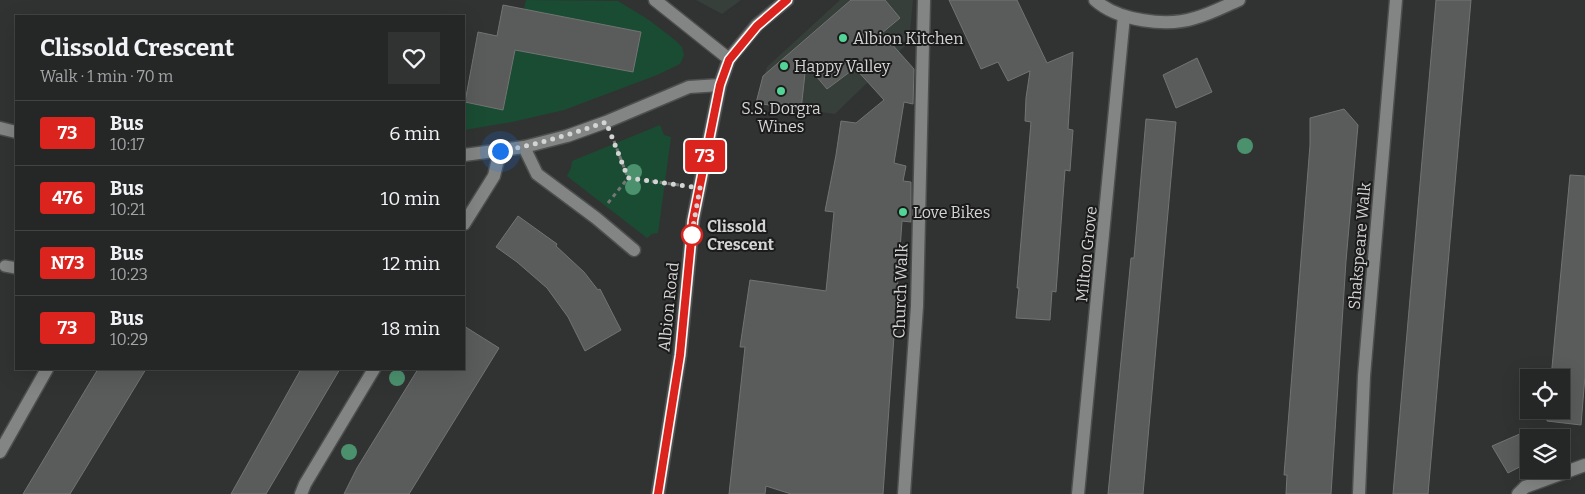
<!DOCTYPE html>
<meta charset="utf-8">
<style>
body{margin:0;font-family:Bitter,serif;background:#313232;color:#f1f3f6;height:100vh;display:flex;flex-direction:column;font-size:19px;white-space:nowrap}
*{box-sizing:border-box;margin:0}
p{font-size:16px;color:#a3a5a7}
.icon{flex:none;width:28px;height:28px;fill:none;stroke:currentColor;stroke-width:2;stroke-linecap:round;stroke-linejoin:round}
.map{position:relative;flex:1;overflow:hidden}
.drawer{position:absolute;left:15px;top:15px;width:450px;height:355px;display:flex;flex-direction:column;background:#252626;border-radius:0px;box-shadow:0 5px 20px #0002,0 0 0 1px #424343}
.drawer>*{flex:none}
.badge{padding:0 10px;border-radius:4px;font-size:18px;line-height:32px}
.fabs{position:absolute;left:1520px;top:369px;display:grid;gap:10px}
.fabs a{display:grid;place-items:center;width:50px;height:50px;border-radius:0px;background:#252626;box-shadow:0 5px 20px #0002,0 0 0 1px #424343;font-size:25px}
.you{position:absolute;width:25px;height:25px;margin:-12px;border:4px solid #fff;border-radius:50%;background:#1a73e8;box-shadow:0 0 0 8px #1a73e833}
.map>.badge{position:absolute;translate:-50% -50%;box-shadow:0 0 0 2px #fff}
.round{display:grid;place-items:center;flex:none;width:52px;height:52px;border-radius:0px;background:#313232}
.head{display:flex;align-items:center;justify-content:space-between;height:85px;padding:0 25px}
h1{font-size:24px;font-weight:700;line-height:38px}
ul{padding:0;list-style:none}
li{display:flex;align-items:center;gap:15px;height:65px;padding:0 25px;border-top:1px solid #424343}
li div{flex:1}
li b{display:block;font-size:19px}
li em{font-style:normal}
li .badge{min-width:55px;font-weight:700;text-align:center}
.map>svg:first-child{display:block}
.built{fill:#363f3a}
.green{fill:#1a4c33}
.building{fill:#595c5a;stroke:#727473}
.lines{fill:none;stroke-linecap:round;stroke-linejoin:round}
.lane-casing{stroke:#4d4f4e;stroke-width:14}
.street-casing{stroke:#4d4f4e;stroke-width:15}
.secondary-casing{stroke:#4d4f4e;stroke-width:15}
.path{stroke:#757776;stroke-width:3;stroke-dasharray:4 4;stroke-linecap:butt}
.lane{stroke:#828584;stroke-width:11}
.street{stroke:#828584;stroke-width:12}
.secondary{stroke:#828584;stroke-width:12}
.tree{fill:#4b916e}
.line-casing{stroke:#fff;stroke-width:11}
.line{stroke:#dc241f;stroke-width:8}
.walk{stroke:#d3d4d3;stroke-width:5;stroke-dasharray:0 9}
.poi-dot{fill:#54d396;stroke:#1a1b1a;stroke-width:2}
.stop-dot{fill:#fff;stroke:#dc241f;stroke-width:2.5}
.labels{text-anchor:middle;stroke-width:4;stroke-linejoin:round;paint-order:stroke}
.poi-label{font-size:16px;fill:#d3d4d3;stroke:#1a1b1a;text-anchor:start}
.stop-label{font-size:16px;font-weight:bold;fill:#d3d4d3;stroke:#1a1b1a;text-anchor:start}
.street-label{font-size:16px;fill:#d3d4d3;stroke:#1a1b1a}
</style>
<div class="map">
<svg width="1585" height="494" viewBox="0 0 1585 494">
<rect width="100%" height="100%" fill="#313332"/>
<g class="built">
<polygon points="696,0 741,0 722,14"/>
<polygon points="840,0 913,0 909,42 835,114 756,103 767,67"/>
</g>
<g class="green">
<polygon points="526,0 618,1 649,20 676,41 682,47 684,55 680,64 657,75 564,110 512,122 464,130 464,102 503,109 515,50 633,72 640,32 524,9"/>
<polygon points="660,125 664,135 671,137 658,233 652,234 647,238 567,176 571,168 572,161"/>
</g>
<g class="building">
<polygon points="851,0 885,0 900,18 882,33 914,69 913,104 904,102 894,163 906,166 903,181 911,182 911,222 902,221 883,494 791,494 766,486 765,494 729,494 745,347 740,347 750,280 826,291 834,212 825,211 836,155 841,121 856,123 884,100 855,68 827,89 806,64 801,110 756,103 763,76"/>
<polygon points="949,0 1017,0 1047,63 1073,52 1068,129 1073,130 1070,171 1065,170 1056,292 1052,291 1050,320 1016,318 1019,288 1017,288 1031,122 1025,121 1026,98 1030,71 1008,81 998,62 981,69"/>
<polygon points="1436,0 1471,0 1428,494 1393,494"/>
<polygon points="503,5 641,32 633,72 515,50 503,110 465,102 478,32 497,36"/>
<polygon points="1197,58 1212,92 1176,108 1163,75"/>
<polygon points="1344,109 1358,125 1346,261 1331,494 1286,494 1287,475 1284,475 1310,145 1310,118"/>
<polygon points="1146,119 1176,122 1143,494 1108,494 1131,258 1134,258"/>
<polygon points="1570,175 1585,176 1585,376 1581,425 1547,421 1548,410 1561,410 1561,378 1551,378"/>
<polygon points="518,216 557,244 556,246 584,272 598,290 600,289 621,330 585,351 568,317 547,288 517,262 496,247"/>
<polygon points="464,326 499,348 409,494 344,494 357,468 418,369 464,369"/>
<polygon points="98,369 146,369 70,494 23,494"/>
<polygon points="301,369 340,369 266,494 231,494"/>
<polygon points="1529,430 1529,462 1508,473 1492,446"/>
</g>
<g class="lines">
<defs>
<polyline id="lane" points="5,266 16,268"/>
<g id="street">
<polyline points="655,0 729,59"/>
<path d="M1095,0C1118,21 1167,27 1195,18C1210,14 1225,6 1239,0"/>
<polyline points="0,128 16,132"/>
<polyline points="524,147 537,174 596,218 634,250"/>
<polyline points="464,155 524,147 567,136 606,122 689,87 720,85"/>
<polyline points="464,224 494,176 500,151"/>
<polyline points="0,452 47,369"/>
<polyline points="301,494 305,484 374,369"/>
<polyline points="904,494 917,306 924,0"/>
<polyline points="1078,494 1124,16"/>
<polyline points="1359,494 1364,376 1396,0"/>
<polyline points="1518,494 1525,487 1585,465"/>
</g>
<polyline id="secondary" points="658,494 680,355 693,220 720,85 729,59 757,25 787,0"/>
</defs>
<use href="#lane" class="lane-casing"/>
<use href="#street" class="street-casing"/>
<use href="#secondary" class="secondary-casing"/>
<g class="path">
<polyline points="614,141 628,178"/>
<polyline points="628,178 679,185"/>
<polyline points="608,203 628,178"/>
</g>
<use href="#lane" class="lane"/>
<use href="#street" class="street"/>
<use href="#secondary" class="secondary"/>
</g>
<g class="tree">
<circle cx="1245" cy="146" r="8"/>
<circle cx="634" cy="172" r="8"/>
<circle cx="633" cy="187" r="8"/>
<circle cx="397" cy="378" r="8"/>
<circle cx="349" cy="452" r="8"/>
</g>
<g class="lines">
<defs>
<polyline id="line" points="658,494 680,355 693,220 720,85 729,60 757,26 787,0"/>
</defs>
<use href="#line" class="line-casing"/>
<use href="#line" class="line"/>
<path class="walk" d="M500,151C537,145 571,134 606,122L628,178L700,188L691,238L692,235"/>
</g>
<g class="poi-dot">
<circle cx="843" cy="38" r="5"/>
<circle cx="784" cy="66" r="5"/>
<circle cx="781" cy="91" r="5"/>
<circle cx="903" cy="212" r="5"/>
</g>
<circle class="stop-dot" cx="692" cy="235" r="10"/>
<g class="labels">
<g class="poi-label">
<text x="853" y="44">Albion Kitchen</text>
<text x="794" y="72">Happy Valley</text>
<text x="781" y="114" text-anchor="middle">S.S. Dorgra<tspan x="781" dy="18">Wines</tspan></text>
<text x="913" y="218">Love Bikes</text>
</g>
<g class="stop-label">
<text x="707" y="232">Clissold<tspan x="707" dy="18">Crescent</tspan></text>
</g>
<g class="street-label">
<text transform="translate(1359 246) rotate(-85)" y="6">Shakspeare Walk</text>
<text transform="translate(1086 254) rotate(-84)" y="6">Milton Grove</text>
<text transform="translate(900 291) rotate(-88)" y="6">Church Walk</text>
<text transform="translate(668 307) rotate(-84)" y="6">Albion Road</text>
</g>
</g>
</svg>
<div class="fabs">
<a><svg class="icon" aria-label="locate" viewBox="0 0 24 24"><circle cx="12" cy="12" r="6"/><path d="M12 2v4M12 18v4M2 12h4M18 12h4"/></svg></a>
<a><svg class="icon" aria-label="layers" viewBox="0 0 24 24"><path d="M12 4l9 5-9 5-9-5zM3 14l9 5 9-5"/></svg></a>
</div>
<div class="you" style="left:500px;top:151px"></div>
<b class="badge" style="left:705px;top:156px;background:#dc241f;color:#fff">73</b>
<section class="drawer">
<div class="head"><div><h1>Clissold Crescent</h1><p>Walk · 1 min · 70 m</p></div><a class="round"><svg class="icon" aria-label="heart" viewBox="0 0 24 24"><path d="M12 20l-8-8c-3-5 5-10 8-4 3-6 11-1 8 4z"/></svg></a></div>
<ul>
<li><span class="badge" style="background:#dc241f;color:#fff">73</span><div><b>Bus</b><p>10:17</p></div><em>6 min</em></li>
<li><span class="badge" style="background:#dc241f;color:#fff">476</span><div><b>Bus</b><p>10:21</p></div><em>10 min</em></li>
<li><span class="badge" style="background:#dc241f;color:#fff">N73</span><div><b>Bus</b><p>10:23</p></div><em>12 min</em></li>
<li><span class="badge" style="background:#dc241f;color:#fff">73</span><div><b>Bus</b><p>10:29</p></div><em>18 min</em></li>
</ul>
</section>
</div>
